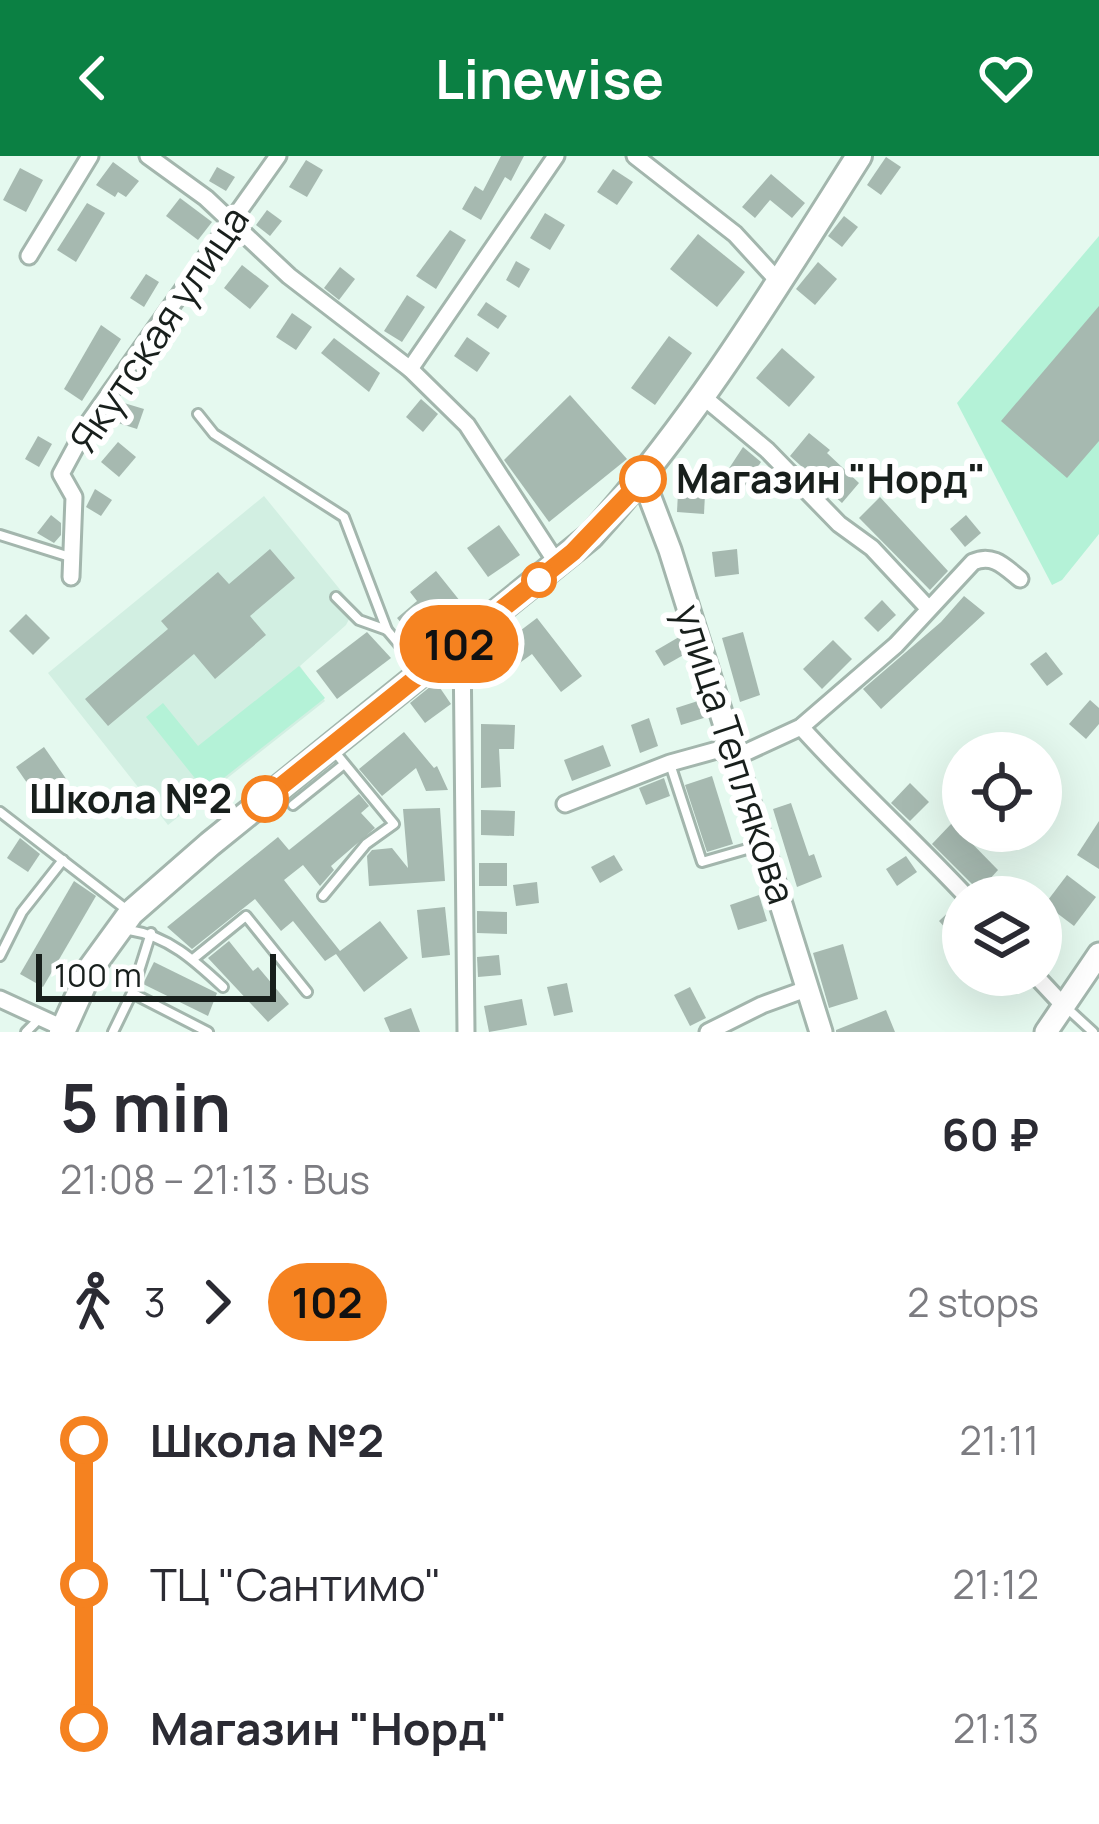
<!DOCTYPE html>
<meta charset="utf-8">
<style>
body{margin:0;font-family:Manrope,sans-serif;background:#f7f7f7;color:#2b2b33;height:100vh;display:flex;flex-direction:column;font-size:45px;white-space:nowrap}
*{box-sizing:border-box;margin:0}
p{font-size:39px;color:#7c7c81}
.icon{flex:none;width:66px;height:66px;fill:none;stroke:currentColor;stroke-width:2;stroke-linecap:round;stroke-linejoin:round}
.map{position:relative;height:876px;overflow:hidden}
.drawer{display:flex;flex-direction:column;background:#fff;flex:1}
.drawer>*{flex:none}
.badge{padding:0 24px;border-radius:39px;font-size:42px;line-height:78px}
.controls{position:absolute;left:942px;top:576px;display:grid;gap:24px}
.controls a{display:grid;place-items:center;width:120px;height:120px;border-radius:50%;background:#fff;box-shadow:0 12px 48px #0002;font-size:60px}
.scale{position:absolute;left:36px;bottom:30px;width:240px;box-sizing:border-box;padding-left:12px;border:6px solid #181f1c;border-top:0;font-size:33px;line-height:42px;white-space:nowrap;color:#181f1c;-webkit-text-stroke:9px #fff;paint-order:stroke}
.map>.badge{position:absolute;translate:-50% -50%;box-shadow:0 0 0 6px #fff}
.legs{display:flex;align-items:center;gap:18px;height:132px;padding:0 60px;font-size:39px}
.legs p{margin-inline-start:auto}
.summary{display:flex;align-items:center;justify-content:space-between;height:204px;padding:0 60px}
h1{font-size:66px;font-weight:700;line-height:90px}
ul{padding:0 60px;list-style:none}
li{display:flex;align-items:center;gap:42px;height:144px;font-size:45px}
li i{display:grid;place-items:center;width:18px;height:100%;margin:0 15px;background:currentColor}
li i::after{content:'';width:30px;height:30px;margin:-15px;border:9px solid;border-radius:50%;background:#fff}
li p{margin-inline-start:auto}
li:first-child i{background:linear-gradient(#0000 50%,currentColor 0)}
li:last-child i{background:linear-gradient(currentColor 50%,#0000 0)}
header{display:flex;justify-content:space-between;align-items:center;height:156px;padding:0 60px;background:#0b8043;color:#fff;font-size:54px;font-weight:700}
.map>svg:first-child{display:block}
.built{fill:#d2efe2}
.green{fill:#b4f2d7}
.building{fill:#a6b9b0}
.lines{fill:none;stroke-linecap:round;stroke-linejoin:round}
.lane-casing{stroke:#a3b6ad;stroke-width:14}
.street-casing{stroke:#a3b6ad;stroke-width:21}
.secondary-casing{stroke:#a3b6ad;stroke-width:27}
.primary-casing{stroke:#a3b6ad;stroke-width:30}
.lane{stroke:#fff;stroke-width:8}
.street{stroke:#fff;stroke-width:15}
.secondary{stroke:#fff;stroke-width:21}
.primary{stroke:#fff;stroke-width:24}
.line-1-casing{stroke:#fff;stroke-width:27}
.line-1{stroke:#f58220;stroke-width:18}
.stop-1-dot{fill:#fff;stroke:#f58220;stroke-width:6}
.labels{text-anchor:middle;stroke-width:12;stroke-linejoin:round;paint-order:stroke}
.street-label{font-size:39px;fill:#181f1c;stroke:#fff}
.stop-label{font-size:39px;font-weight:bold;fill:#181f1c;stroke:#fff;text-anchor:start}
</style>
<header><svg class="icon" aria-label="back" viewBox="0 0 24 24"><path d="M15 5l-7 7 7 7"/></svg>Linewise<svg class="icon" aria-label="heart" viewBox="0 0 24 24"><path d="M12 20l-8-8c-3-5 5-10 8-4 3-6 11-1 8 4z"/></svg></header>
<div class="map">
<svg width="1099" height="876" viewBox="0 0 1099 876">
<rect width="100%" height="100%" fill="#e5f9ef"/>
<polygon class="built" points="264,340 355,452 346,469 300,510 325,545 168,669 48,517"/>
<g class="green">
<polygon points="1099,80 1099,378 1062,424 1052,429 957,247"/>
<polygon points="299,510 325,542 206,636 146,561 163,547 198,590"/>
</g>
<g class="building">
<polygon points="501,0 524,0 511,25 505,21 481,64 462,53 475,30 483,35"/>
<polygon points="886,1 901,11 881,39 867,29"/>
<polygon points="306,4 323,14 307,41 289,31"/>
<polygon points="113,6 139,25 126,41 118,36 115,41 96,29"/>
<polygon points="217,11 235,21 226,35 209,25"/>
<polygon points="20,12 43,24 26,56 3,44"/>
<polygon points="613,13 633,26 617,49 597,36"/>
<polygon points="771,18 805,47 792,62 770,44 755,62 742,51"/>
<polygon points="180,42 212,66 198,84 166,60"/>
<polygon points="87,47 105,57 76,106 57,94"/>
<polygon points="267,54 282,65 270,80 256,69"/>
<polygon points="545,57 565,69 550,94 530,82"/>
<polygon points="844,60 858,71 842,91 828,80"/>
<polygon points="450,74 466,84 436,133 416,120"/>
<polygon points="698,78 745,116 717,151 670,113"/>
<polygon points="516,105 530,113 519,132 506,124"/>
<polygon points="818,106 837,123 815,149 796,133"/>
<polygon points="242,109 269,130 250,153 224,132"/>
<polygon points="340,111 355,123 339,144 324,132"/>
<polygon points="146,118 159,126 144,151 130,142"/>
<polygon points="407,139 425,151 402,186 384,175"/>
<polygon points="486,146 507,160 498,173 477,159"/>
<polygon points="1099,150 1099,285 1067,322 1001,265"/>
<polygon points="292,157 312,171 296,194 276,181"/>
<polygon points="101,169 121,183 82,245 64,233"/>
<polygon points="669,180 692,197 655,249 631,232"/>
<polygon points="467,181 490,197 477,216 454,200"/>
<polygon points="334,182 380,217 369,236 321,197"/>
<polygon points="782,192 815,221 789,251 756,222"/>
<polygon points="570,239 627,303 549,366 504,304"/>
<polygon points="421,243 438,258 423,276 406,261"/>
<polygon points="124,247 144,253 137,273 118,267"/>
<polygon points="809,277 830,294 827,297 859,327 842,347 790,300"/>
<polygon points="38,280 52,288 39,311 25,303"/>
<polygon points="118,286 136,301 119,321 101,306"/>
<polygon points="743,291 761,306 743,333 726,322 726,317"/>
<polygon points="95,333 112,344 101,360 86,351"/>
<polygon points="678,336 705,338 704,358 677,356"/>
<polygon points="880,341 948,415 930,434 859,362"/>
<polygon points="51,359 61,367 61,379 54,387 37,377"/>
<polygon points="966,359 981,377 965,391 950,373"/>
<polygon points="499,369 520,399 488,421 467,392"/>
<polygon points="270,393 295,422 250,460 266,479 215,523 194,498 108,570 85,543 168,473 161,465 218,416 229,428"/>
<polygon points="737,393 739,418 715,421 712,396"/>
<polygon points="436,415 460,445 415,483 397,462 417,445 410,436"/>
<polygon points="964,440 985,457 881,553 863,533 941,466"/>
<polygon points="882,444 896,459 878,476 864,462"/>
<polygon points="26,458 50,482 33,499 9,475"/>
<polygon points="537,462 582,520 561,536 532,498 510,514 495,494"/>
<polygon points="367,476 391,502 337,543 316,515"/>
<polygon points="743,476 760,539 740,546 722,482"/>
<polygon points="679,481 687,497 664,510 655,495"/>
<polygon points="833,484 852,503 822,533 803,513"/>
<polygon points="1046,496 1063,518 1047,530 1030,508"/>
<polygon points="436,526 451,548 425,567 410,547"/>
<polygon points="701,544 707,561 681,569 676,552"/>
<polygon points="1090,544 1099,552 1099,568 1086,583 1069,568"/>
<polygon points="649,562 658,590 640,597 631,569"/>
<polygon points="481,568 515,569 514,593 499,593 501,631 481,632"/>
<polygon points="404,576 434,612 437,610 448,634 426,635 416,612 382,640 359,613"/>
<polygon points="603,589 611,610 572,625 564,604"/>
<polygon points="44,591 69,627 41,647 16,611"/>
<polygon points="712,620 733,688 707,696 685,629"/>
<polygon points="664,622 670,640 646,649 639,632"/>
<polygon points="910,627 929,646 910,665 891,647"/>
<polygon points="359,638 369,650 361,657 375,672 331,710 334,714 320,730 303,709 284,724 340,795 380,765 408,802 364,836 336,798 325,805 293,765 281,775 255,743 192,793 167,771 278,681 289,694"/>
<polygon points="791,647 809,700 814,698 822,721 797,731 773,653"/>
<polygon points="440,652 445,725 369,730 367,700 372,694 392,692 408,712 403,653"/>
<polygon points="481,654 515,655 514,680 481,679"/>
<polygon points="1099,665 1099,713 1077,699"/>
<polygon points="952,667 998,714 979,735 932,688"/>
<polygon points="20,682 40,698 28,716 7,702"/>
<polygon points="614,699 623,714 600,727 591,711"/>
<polygon points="906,700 917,716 897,730 886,713"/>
<rect x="479" y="707" width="28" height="23"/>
<polygon points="1067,719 1096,741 1074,770 1045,748"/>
<polygon points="74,725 96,740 43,831 20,818"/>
<polygon points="537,726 539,747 516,750 513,729"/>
<polygon points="759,739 767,765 738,774 730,749"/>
<polygon points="445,751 450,799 422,802 417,754"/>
<polygon points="953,752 963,764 963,778 956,784 939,765"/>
<polygon points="477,755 507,756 507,778 477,777"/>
<polygon points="229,785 253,815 258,811 289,848 268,866 208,802"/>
<polygon points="843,788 858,843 829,852 813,797"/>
<polygon points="499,799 501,819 478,821 477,801"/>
<polygon points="154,806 217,837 208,860 143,828"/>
<polygon points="567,827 573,856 554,860 547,831"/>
<polygon points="690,831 706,862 690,870 674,839"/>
<polygon points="522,843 527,869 489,876 484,850"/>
<polygon points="411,852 420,876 390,876 384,862"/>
<polygon points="886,854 895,876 836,876 836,874"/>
</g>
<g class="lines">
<defs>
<g id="lane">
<polyline points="198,258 214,278 344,361 387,474"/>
<polyline points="0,379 70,401"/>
<polyline points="336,441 359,464 387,474 419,512"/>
<polyline points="670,608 702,706 761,689"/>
<polyline points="293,649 343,609"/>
<polyline points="0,656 127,754"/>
<polyline points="323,740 366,688 394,668 334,595"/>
<path d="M129,774C168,780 194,804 223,831"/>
<polyline points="0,800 22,756 63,704"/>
<polyline points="193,803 246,760 307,836"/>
<polyline points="132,837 208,876"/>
<polyline points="1068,853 1093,876"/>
<polyline points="26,876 42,860"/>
<polyline points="113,876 132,837 151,777"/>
</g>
<g id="street">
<polyline points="148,0 206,42 289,120 410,213 467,269 558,409"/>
<polyline points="635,0 735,78 779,126"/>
<polyline points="29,100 90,0"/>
<polyline points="410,213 556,0"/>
<polyline points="701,239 767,294 839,368 872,392 927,451"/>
<polyline points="71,421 74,341 61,318 89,266 278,0"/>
<polyline points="462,485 466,876"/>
<path d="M801,571C854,630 913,683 967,741"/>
<path d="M565,648L670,607L717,594L736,601L801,571L896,489L973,406C993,397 1005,411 1020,423"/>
<polyline points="1035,819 1063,849"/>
<polyline points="0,843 63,872"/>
<polyline points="708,876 762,849 809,832"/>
</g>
<g id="secondary">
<polyline points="643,323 670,394 821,876"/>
<polyline points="1046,876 1099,798"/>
</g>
<path id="primary" d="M62,876L91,812L131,757L210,688L591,380C695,265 776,131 859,0"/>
</defs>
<use href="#lane" class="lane-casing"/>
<use href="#street" class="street-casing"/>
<use href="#secondary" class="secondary-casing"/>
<use href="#primary" class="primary-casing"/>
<use href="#lane" class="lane"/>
<use href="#street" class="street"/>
<use href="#secondary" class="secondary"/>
<use href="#primary" class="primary"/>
</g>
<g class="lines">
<defs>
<polyline id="line-1" points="265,643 573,396 643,323"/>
</defs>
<use href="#line-1" class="line-1-casing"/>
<use href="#line-1" class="line-1"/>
</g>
<g class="stop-1-dot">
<circle cx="643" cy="323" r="21"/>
<circle cx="539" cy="424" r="15"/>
<circle cx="265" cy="643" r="21"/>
</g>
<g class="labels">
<g class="street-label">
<text transform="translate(159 173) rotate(-56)" y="14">Якутская улица</text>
<text transform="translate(735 598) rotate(72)" y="14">улица Теплякова</text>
</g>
<g class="stop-label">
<text x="676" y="337">Магазин "Норд"</text>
<text x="232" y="657" text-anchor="end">Школа №2</text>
</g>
</g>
</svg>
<div class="controls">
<a><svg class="icon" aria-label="locate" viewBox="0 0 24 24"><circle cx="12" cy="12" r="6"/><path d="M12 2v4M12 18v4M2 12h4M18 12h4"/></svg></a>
<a><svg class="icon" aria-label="layers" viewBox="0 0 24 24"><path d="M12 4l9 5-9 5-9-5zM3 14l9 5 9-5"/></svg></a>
</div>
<div class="scale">100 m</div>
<b class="badge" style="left:459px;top:488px;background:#f58220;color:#111">102</b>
</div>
<section class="drawer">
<div class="summary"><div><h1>5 min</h1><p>21:08 – 21:13 · Bus</p></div><b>60 ₽</b></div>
<div class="legs"><svg class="icon" aria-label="walk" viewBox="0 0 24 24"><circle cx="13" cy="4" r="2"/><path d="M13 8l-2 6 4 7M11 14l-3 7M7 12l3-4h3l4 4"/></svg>3<svg class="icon" aria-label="forward" viewBox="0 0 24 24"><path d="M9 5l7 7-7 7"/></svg><b class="badge" style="background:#f58220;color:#111">102</b><p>2 stops</p></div>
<ul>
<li><i style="color:#f58220"></i><b>Школа №2</b><p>21:11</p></li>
<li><i style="color:#f58220"></i><span>ТЦ &quot;Сантимо&quot;</span><p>21:12</p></li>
<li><i style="color:#f58220"></i><b>Магазин &quot;Норд&quot;</b><p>21:13</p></li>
</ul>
</section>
